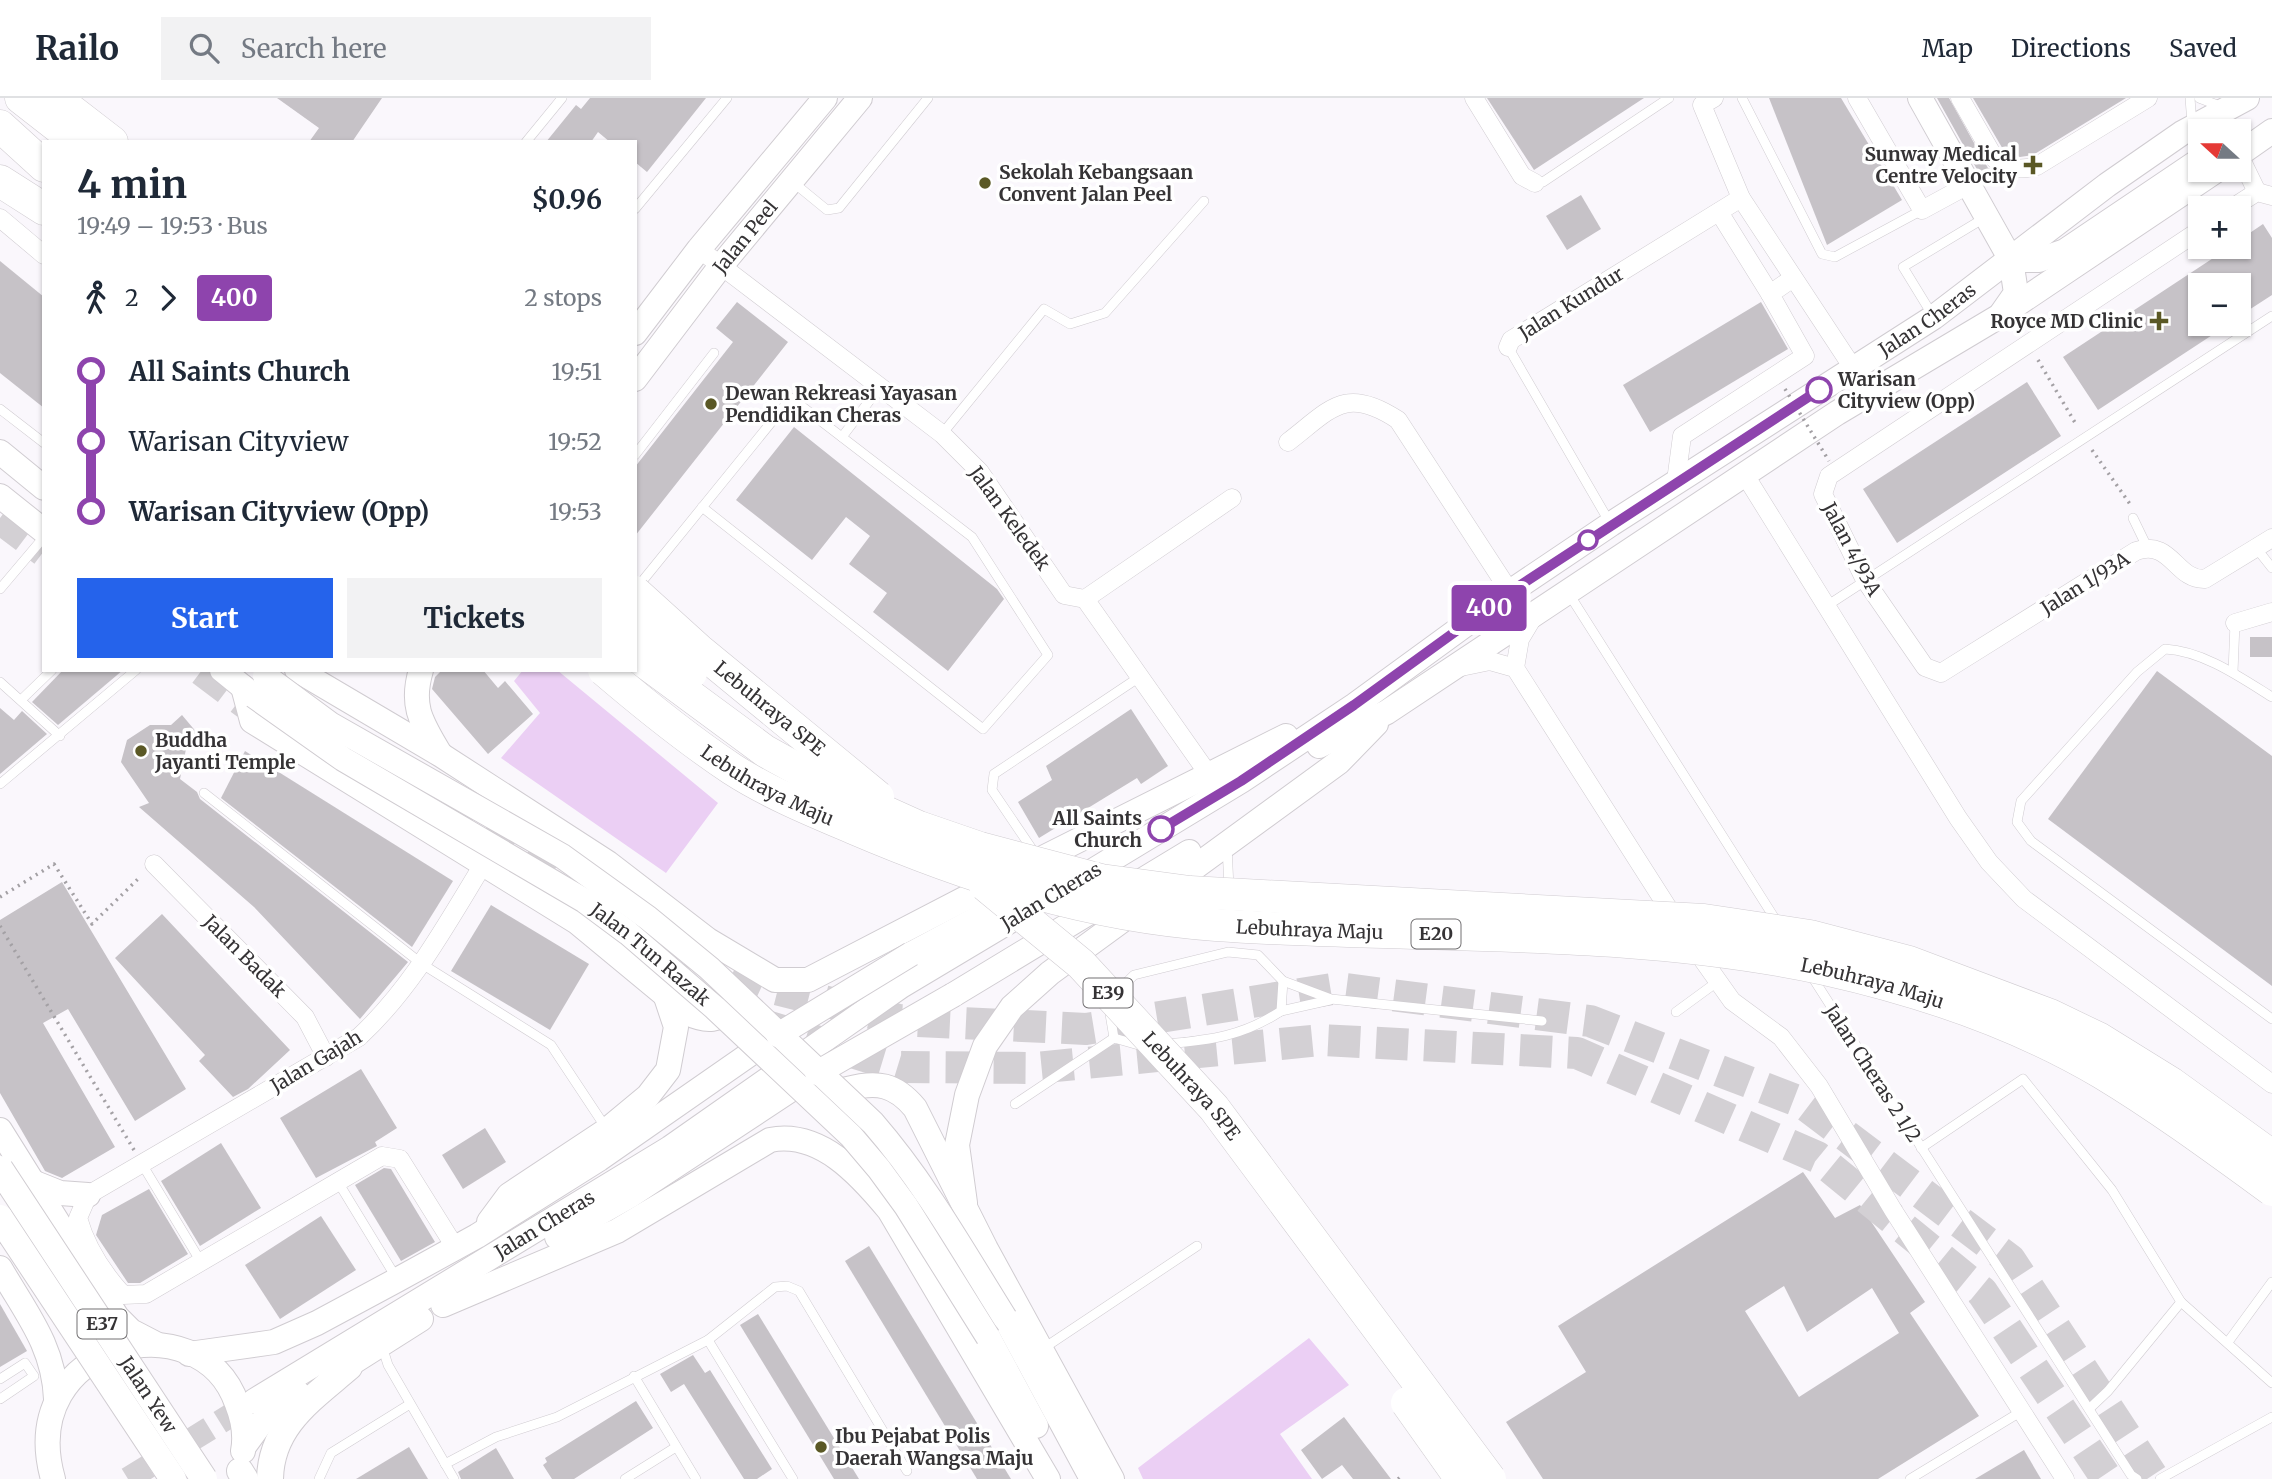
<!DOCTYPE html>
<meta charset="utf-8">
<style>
body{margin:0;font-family:Merriweather,serif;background:#f2f2f3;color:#1f2937;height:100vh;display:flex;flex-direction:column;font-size:26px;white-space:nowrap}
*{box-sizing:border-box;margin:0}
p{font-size:23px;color:#747a83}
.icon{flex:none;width:38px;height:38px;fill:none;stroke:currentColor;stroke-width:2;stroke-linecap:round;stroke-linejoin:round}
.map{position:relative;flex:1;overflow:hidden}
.details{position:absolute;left:42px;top:42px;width:595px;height:532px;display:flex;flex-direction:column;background:#fff;border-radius:0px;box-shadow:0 2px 5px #0004}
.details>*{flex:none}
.badge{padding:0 14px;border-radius:5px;font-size:24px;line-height:46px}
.needle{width:46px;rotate:291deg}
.tools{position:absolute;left:2188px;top:21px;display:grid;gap:14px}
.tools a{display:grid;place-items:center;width:63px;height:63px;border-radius:0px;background:#fff;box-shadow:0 2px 5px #0004;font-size:35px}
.map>.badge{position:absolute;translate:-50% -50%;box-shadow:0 0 0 4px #fff}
.legs{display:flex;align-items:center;gap:10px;height:77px;padding:0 35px;font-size:23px}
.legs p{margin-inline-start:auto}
.head{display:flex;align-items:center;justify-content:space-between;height:119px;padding:0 35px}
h1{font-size:38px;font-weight:700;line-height:52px}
.button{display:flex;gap:14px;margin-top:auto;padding:14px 35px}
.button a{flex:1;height:80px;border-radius:0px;background:#2563eb;color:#fff;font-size:28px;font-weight:700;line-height:80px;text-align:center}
.button a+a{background:#f2f2f3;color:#1f2937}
ul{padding:0 35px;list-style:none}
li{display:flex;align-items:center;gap:24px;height:70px;font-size:26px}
li i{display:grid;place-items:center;width:10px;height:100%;margin:0 9px;background:currentColor}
li i::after{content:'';width:18px;height:18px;margin:-9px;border:5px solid;border-radius:50%;background:#fff}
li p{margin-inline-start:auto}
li:first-child i{background:linear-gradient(#0000 50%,currentColor 0)}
li:last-child i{background:linear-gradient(currentColor 50%,#0000 0)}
header{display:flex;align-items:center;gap:42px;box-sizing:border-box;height:98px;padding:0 35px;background:#fff;border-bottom:2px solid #e0e1e3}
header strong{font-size:33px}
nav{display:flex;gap:38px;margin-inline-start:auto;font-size:24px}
.search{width:490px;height:63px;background:#f2f2f3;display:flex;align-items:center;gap:18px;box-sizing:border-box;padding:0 24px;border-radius:0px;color:#747a83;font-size:26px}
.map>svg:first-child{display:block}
.green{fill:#ebcff4}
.building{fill:#c6c2c7;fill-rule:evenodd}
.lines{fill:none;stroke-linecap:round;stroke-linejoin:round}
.secondary-tunnel{stroke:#d3d0d4;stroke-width:24;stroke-dasharray:24 12;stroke-linecap:butt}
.highway-tunnel{stroke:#d3d0d4;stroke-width:32;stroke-dasharray:32 16;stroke-linecap:butt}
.lane-casing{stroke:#d0ccd1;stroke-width:10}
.street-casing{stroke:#d0ccd1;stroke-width:19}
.secondary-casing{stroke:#d0ccd1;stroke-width:26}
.primary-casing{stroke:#d0ccd1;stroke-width:28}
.highway-casing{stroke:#d0ccd1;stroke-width:33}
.path{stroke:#a3a0a4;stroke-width:3.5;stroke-dasharray:2 5;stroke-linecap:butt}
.lane{stroke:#fff;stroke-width:9}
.street{stroke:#fff;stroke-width:18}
.secondary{stroke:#fff;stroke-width:24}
.primary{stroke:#fff;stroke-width:26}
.highway{stroke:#fff;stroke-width:32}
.secondary-bridge-casing{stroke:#d0ccd1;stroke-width:26;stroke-linecap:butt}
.primary-bridge-casing{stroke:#d0ccd1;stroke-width:28;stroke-linecap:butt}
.highway-bridge-casing{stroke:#d0ccd1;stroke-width:33;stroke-linecap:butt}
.path-bridge{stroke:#a3a0a4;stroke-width:3.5;stroke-dasharray:2 5;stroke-linecap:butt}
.secondary-bridge{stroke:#fff;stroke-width:24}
.primary-bridge{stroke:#fff;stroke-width:26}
.highway-bridge{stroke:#fff;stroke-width:32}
.line-1-casing{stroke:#fff;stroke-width:16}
.line-1{stroke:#8e44ad;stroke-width:10}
.poi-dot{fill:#5a5825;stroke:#fff;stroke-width:2.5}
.stop-1-dot{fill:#fff;stroke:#8e44ad;stroke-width:3.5}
.labels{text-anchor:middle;stroke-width:7;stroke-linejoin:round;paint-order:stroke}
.shield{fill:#fff;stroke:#727072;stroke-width:2}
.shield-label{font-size:18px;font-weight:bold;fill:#353335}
.poi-label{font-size:19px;font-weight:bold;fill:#353335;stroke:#fff;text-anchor:start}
.street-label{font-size:19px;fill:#353335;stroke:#fff}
.stop-label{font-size:19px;font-weight:bold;fill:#353335;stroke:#fff;text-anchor:start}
</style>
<header>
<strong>Railo</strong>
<div class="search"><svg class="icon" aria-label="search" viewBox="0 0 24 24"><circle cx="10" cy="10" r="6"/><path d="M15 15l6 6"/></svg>Search here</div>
<nav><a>Map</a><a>Directions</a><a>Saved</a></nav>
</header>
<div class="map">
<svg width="2272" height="1381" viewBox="0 0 2272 1381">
<rect width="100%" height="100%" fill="#faf7fc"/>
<g class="green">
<polygon points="523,572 557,572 718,705 666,775 501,660 540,615 514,583"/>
<polygon points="1309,1240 1349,1287 1280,1336 1312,1381 1143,1381 1138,1370"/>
</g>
<g class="building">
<polygon points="277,0 382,0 352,44 309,44 319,30"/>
<polygon points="590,0 706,0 647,74 635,64 635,44 610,44 598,34 591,44 546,44 576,7 581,11"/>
<polygon points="1487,0 1644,0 1534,72"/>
<polygon points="1769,0 1841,0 1902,102 1827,147"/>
<polygon points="1937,0 1949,0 1988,70 2011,81 2001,88 1984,84"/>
<polygon points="1973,0 2126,0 2033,57 2020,59 2004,53"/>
<polygon points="1581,97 1601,131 1567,152 1546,118"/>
<polygon points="2263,126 2272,140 2272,197 2238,219 2238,187 2200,187 2200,226 2229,226 2098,312 2063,259 2230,149 2238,149 2238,143"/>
<polygon points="0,163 44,199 44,310 0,275"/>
<polygon points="737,204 788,244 635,438 635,369 733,244 716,230"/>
<polygon points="1761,204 1788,251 1650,334 1623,287"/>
<polygon points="2027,284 2061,338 1897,445 1863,391"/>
<polygon points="794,329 997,491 1004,501 948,573 873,514 887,495 849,466 870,438 846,419 812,462 736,402"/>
<rect x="2250" y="539" width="22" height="20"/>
<polygon points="63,572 123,572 58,627 32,604"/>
<polygon points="442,572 483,572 498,590 505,583 533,616 488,656 432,591 435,579"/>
<polygon points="2157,573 2272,658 2272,888 2048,721"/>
<polygon points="0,610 14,622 22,613 47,636 0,676"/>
<polygon points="1131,611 1168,668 1141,686 1137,680 1039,740 1018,704 1052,682 1046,668"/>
<polygon points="182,617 198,636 187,646 180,681 197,694 200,701 408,864 360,921 254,809 139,709 149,705 121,664 127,642 150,627 171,627"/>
<polygon points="245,653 453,783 412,849 221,700"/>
<polygon points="62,784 186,991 135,1023 68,911 43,925 115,1049 62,1080 45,1073 0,995 0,822"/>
<polygon points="491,807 589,866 550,932 451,873"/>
<polygon points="162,816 290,952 248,991 233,999 199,963 205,957 115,860"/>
<polygon points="361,971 397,1030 375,1044 377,1048 316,1080 280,1020"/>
<polygon points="485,1030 506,1064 463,1091 442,1057"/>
<polygon points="221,1045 261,1110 200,1148 161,1083"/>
<polygon points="384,1070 391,1071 435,1144 401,1163 355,1087"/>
<path d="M1803,1074L1835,1120L1860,1107L1925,1204L1910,1215L1979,1318L1878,1381H1543L1506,1324L1586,1274L1558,1228ZM1784,1188L1807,1234L1872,1190L1899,1235L1799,1299L1745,1213Z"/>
<polygon points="149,1091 188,1156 140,1185 128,1185 96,1137 102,1117"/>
<polygon points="321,1118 356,1172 280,1221 245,1167"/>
<polygon points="869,1148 1011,1381 977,1381 845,1163"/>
<polygon points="0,1206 27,1253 0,1269"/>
<polygon points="758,1216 859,1381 834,1381 740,1227"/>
<polygon points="693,1257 705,1275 710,1272 772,1371 757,1381 744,1381 684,1286 671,1294 660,1276"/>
<polygon points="636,1303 653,1330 574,1381 552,1381 543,1367 547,1364 545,1360"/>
<polygon points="1344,1319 1391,1381 1353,1381 1342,1367 1322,1381 1301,1352"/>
<polygon points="409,1349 428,1381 356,1381"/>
<polygon points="496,1350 514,1381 461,1381 458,1374"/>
<polygon points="2024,1352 2041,1381 1975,1381"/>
</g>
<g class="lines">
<polyline class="secondary-tunnel" points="128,1381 254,1303"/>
<g class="highway-tunnel">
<polyline points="0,420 44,453"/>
<polyline points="202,572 247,606"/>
<polyline points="446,704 565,778"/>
<polyline points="690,853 768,889 899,922 1086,931 1338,890 1590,923 1803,1005 2010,1162 2154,1381"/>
<polyline points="760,926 901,969 1035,970 1321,942 1577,955 1817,1059 1982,1194 2107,1381"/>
</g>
<defs>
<g id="lane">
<polyline points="1742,0 1822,156 1835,159 1922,112"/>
<polyline points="2190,0 2192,26"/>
<polyline points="2199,0 2220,8"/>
<polyline points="526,44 562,0"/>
<polyline points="794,85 827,112 839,110 928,0"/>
<polyline points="1535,85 1543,84 1669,0"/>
<polyline points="635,111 727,0"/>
<polyline points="1933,218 1903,169 1986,119"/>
<polyline points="1508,249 1610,425"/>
<polyline points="0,311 44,345"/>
<polyline points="942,336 1044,211 1070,226 1105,215 1204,103"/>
<polyline points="842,339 879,290"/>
<polyline points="635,357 714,255"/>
<polyline points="2133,420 2147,449"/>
<polyline points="2257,451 2272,470"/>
<polyline points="644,481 791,300 972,439 1048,557 983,631 702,409"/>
<polyline points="0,491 44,439"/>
<polyline points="1569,496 1777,824"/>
<polyline points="1825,509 2272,218"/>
<polyline points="2233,574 2235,525"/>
<polyline points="0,584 60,638"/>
<path d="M2272,599C2240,579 2203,553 2165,551L2137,574L2021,703L2017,724L2031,743L2272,921"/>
<polyline points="21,602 52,572"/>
<polyline points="0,686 136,572"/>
<polyline points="204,695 422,866 551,947 606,1030"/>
<polyline points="1227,748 1229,790"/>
<polyline points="1034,754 992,692 994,676 1138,580"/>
<polyline points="1811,877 2131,1377 2137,1381"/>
<polyline points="1115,896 1134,877 1228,854 1258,857 1283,883 1331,901 1542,923"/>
<polyline points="1109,910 1114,940"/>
<polyline points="1281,913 1330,902"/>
<polyline points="1676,914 1717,884"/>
<polyline points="1114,940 1142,948"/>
<path d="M1167,946C1211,942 1243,938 1281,913L1283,883"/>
<polyline points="1015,1006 1114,940"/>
<polyline points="1921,1050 2023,981 2112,1092 2181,1204 2272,1285"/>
<polyline points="142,1066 201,1164"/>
<polyline points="338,1084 397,1181"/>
<polyline points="708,1242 793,1381"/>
<polyline points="2228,1244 2272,1184"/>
<polyline points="382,1248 388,1267 454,1381"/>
<polyline points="1044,1250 1197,1148"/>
<polyline points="634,1278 696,1381"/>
<polyline points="0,1281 25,1265 34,1278 0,1301"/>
<polyline points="2090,1310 2108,1293 2181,1204"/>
<polyline points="445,1366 496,1339 557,1319 708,1242 775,1189 787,1188 799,1193 907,1373"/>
<polyline points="319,1381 331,1355 410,1306"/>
<polyline points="625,1381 676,1349"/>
<polyline points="1910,1381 2022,1313"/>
<polyline points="2160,1381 2272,1319"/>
</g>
<g id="street">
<polyline points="1474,0 1522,78 1535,85"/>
<polyline points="1714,0 1702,7 1741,100 1853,270"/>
<polyline points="1857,0 1922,112 1968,87"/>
<path d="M1960,0L1995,61C2007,72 2021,72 2037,68L2148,0"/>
<polyline points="2239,57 2257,94"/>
<polyline points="2232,110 2257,94 2272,98"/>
<polyline points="1719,114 1770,196"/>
<polyline points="0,120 44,157"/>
<path d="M2200,132L1829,378L1823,396L1865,482L1925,569L1941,575L2136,453C2172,441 2175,482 2205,481L2272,440"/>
<polyline points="699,151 942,336 980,374 1064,497 1085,501 1209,677"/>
<polyline points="1508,249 1511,242 1741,100"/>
<path d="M1288,344C1331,311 1345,287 1398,322L1510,494"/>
<polyline points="1745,377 1958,720 1989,764 2024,801 2272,986"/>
<polyline points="1676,383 1682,338 1805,258 1770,196 1793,180"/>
<polyline points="1085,501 1232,400"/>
<polyline points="2235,525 2272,514"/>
<polyline points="1461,569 1490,563 1515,570 1677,824"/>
<polyline points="1515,570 1520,541 1532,521"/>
<polyline points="154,766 305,919 326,959"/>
<polyline points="1693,848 1732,903 1781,939 1819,988 1893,1112 2065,1381"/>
<path d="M455,1149L400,1061L382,1058L146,1196L123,1197C103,1175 86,1149 78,1120L88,1097L359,939C412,890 446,827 484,765"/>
</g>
<g id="secondary">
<polyline points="1920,0 2011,162 2016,195 2002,215"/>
<polyline points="2238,57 2272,33"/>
<polyline points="2011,162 2039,162 2065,153 2200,62"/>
<polyline points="635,235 699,151 825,0"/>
<path id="s1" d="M635,281L720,169L860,0"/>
<polyline points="0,354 44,390"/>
<polyline points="0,398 44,433"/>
<polyline points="222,572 254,598"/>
<polyline points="297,572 441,657 608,765 708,842 775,882 808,882 1039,762 1286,638"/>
<path d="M421,572C410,609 422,625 440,656"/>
<path d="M243,589L252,623L577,824L687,915C706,924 720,924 735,907"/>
<polyline points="1319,648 1387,614 1837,315 1998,219 2217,72"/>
<path id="s2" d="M1076,783L1241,683L1355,607L1510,494L1611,426L1934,219L2107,87L2182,35L2247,0"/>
<polyline points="911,856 1019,798"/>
<polyline points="953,897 1189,754"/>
<path d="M834,1014L847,991C877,983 895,986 915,1010L986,1151L1112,1381"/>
<polyline points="0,1032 117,1219 131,1233 156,1246"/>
<polyline points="35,1085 60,1095 88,1097"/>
<polyline points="965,1105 957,1047 967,997 985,948 1012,909 1050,875 1339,664 1376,626"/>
<polyline points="489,1124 509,1097 607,1032 648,998 668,972 676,929 665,896"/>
<polyline points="557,1139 631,1097 813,977"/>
<path d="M0,1170C26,1215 54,1248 56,1301"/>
<path d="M443,1207L617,1133L770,1042C820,1032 860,1077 889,1112L1048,1381"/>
<polyline points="1005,1220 1092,1381"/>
<polyline points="988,1239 1036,1328"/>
<polyline points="189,1256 274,1244 317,1225 397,1182 477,1138 599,1061 773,940"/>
<polyline points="331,1278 421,1221"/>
<path id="s3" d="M254,1303L670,1050L901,888L1033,809"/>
<polyline points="245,1347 267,1317 298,1295"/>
<path d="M53,1381C14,1244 201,1200 237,1306C243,1321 246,1337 243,1353"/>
</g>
<g id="primary">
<polyline points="240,1373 245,1381"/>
<path d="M270,1381C271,1327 312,1301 349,1269"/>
</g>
<g id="highway">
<polyline points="21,0 71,39"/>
<polyline points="55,0 112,44"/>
<polyline points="0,28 44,68"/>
<polyline points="0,83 44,111"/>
</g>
</defs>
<use href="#lane" class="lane-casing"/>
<use href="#street" class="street-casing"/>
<use href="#secondary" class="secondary-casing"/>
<use href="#primary" class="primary-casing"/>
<use href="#highway" class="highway-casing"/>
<g class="path">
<polyline points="2038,262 2077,328"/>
<polyline points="2092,352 2130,406"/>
<polyline points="0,799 54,766 92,826 140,779"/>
<polyline points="0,828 134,1052"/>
<polyline points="1398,1381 1402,1378"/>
</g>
<use href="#lane" class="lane"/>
<use href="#street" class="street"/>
<use href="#secondary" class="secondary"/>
<use href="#primary" class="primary"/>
<use href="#highway" class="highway"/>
<defs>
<g id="secondary-bridge">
<path d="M265,578L330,626L562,758L648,820L709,870L873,1025C925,1085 963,1153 1005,1220"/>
<path id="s4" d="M254,598L343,661L585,803L628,835L715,910L851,1038L879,1071L906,1108L988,1239"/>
<polyline points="778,937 911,856"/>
<polyline points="817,975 953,897"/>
</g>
<g id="primary-bridge">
<path id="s5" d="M0,1071L204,1381"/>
<polyline points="0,1120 173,1381"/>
</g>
<g id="highway-bridge">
<path id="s6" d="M635,494L699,552L878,699"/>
<polyline points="635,526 691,575"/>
<polyline points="635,557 765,653 828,688 919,729 980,750 1101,782 1190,794 1704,822 1810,838 1909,864 2050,917 2100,941 2171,985 2272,1058"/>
<path id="s7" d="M604,572C645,607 687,641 732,671C769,695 813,713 853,730C970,780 1088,818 1216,827C1418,841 1626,828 1825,871C1919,892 2019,926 2102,975C2160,1010 2217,1052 2272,1092"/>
<path id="s8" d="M985,787L1081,866L1214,1010L1490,1381"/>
<polyline points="1407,1305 1461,1381"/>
</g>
</defs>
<use href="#secondary-bridge" class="secondary-bridge-casing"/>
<use href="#primary-bridge" class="primary-bridge-casing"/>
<use href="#highway-bridge" class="highway-bridge-casing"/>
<polyline class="path-bridge" points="1785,291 1829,363"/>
<use href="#secondary-bridge" class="secondary-bridge"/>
<use href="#primary-bridge" class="primary-bridge"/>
<use href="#highway-bridge" class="highway-bridge"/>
</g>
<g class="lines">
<defs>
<polyline id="line-1" points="1161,731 1241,683 1354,607 1510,494 1819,292"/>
</defs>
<use href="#line-1" class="line-1-casing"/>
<use href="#line-1" class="line-1"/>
</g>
<g class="poi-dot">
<path d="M2029.5 56.5h7v7h7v7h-7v7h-7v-7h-7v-7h7z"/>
<circle cx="985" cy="85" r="7"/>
<path d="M2155.5 212.5h7v7h7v7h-7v7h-7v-7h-7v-7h7z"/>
<circle cx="711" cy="306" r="7"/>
<circle cx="141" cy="653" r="7"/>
<circle cx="821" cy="1349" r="7"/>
</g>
<g class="stop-1-dot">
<circle cx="1819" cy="292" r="12"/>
<circle cx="1588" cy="442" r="9"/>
<circle cx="1161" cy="731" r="12"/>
</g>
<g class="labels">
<g class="shield">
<rect x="1411.5" y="821.5" width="49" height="29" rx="5"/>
<rect x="1083.5" y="880.5" width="49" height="29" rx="5"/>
<rect x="77.5" y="1211.5" width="49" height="29" rx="5"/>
</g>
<g class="shield-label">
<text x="1436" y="842">E20</text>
<text x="1108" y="901">E39</text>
<text x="102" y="1232">E37</text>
</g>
<g class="poi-label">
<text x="2017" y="63" text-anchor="end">Sunway Medical<tspan x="2017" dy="22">Centre Velocity</tspan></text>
<text x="999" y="81">Sekolah Kebangsaan<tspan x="999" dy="22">Convent Jalan Peel</tspan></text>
<text x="2143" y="230" text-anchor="end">Royce MD Clinic</text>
<text x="725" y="302">Dewan Rekreasi Yayasan<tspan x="725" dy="22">Pendidikan Cheras</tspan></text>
<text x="155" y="649">Buddha<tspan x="155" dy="22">Jayanti Temple</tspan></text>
<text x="835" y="1345">Ibu Pejabat Polis<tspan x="835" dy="22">Daerah Wangsa Maju</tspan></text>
</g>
<g class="street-label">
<text dy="7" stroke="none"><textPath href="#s1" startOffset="180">Jalan Peel</textPath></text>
<text transform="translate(1571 205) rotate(-32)" y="7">Jalan Kundur</text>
<text dy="7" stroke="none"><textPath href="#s2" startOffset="1020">Jalan Cheras</textPath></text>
<text transform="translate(1010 420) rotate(54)" y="7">Jalan Keledek</text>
<text transform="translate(1852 451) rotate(62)" y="7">Jalan 4/93A</text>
<text transform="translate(2085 485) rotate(-32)" y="7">Jalan 1/93A</text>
<text dy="7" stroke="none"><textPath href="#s6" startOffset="178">Lebuhraya SPE</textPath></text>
<text dy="7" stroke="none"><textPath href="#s7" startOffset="201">Lebuhraya Maju</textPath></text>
<text transform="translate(1051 798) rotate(-31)" y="7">Jalan Cheras</text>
<text dy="7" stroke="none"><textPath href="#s7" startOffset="768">Lebuhraya Maju</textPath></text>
<text dy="7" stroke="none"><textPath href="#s4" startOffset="474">Jalan Tun Razak</textPath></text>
<text transform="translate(245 858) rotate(45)" y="7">Jalan Badak</text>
<text dy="7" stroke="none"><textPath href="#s7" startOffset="1335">Lebuhraya Maju</textPath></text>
<text transform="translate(316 963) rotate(-31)" y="7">Jalan Gajah</text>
<text transform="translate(1873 975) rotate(57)" y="7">Jalan Cheras 2 1/2</text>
<text dy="7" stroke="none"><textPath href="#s8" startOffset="289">Lebuhraya SPE</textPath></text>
<text dy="7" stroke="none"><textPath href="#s3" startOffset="340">Jalan Cheras</textPath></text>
<text dy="7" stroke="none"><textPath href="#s5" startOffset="270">Jalan Yew</textPath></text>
</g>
<g class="stop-label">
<text x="1838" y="288">Warisan<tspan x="1838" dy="22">Cityview (Opp)</tspan></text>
<text x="1142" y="727" text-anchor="end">All Saints<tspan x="1142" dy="22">Church</tspan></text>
</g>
</g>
</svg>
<div class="tools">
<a><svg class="needle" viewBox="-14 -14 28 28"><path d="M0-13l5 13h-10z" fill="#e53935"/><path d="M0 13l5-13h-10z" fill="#747a83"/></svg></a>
<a>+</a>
<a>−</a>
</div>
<b class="badge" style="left:1489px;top:510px;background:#8e44ad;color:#fff">400</b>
<section class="details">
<div class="head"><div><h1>4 min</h1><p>19:49 – 19:53 · Bus</p></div><b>$0.96</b></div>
<div class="legs"><svg class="icon" aria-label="walk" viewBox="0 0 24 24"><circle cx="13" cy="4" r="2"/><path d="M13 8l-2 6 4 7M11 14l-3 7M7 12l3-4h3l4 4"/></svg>2<svg class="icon" aria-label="forward" viewBox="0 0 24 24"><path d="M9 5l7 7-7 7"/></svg><b class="badge" style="background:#8e44ad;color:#fff">400</b><p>2 stops</p></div>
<ul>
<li><i style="color:#8e44ad"></i><b>All Saints Church</b><p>19:51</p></li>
<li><i style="color:#8e44ad"></i><span>Warisan Cityview</span><p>19:52</p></li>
<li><i style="color:#8e44ad"></i><b>Warisan Cityview (Opp)</b><p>19:53</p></li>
</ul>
<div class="button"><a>Start</a><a>Tickets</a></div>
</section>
</div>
